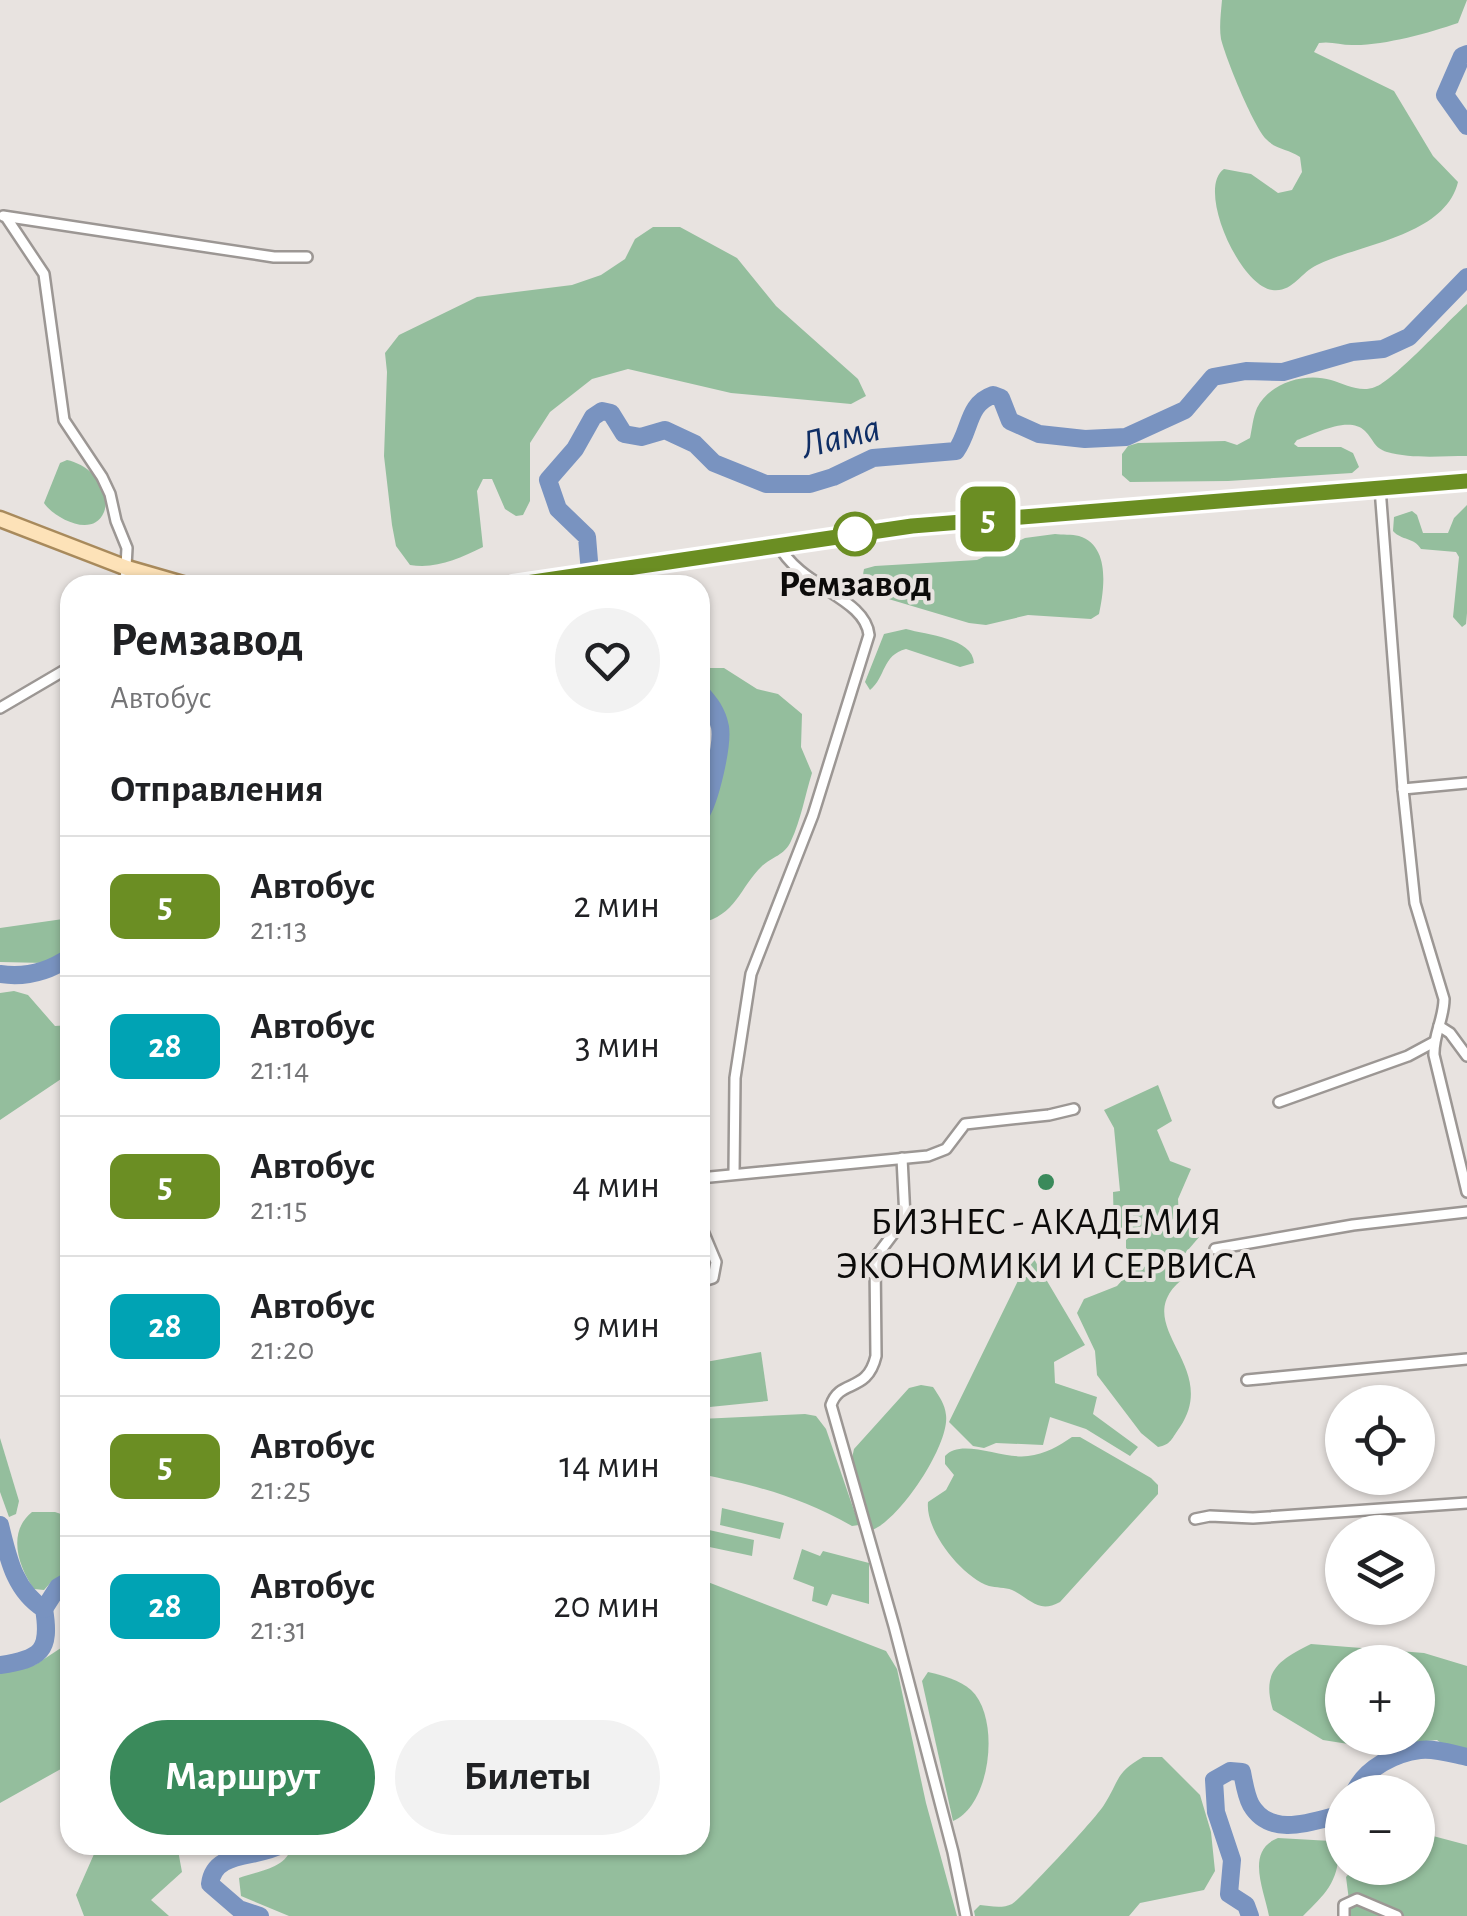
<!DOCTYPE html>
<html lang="ru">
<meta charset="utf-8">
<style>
body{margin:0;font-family:"Alegreya Sans",sans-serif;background:#f2f2f2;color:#202124;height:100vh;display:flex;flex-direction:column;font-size:38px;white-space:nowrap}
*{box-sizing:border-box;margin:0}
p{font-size:32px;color:#757577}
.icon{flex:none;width:55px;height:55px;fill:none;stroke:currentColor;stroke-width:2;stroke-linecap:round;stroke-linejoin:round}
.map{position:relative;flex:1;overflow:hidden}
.drawer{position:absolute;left:60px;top:575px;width:650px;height:1280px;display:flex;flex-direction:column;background:#fff;border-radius:30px;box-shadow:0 2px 8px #0004}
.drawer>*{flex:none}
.badge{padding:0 20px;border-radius:15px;font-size:35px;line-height:65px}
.controls{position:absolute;left:1325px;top:1385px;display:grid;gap:20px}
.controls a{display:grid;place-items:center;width:110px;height:110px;border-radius:50%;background:#fff;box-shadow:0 2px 8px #0004;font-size:50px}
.map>.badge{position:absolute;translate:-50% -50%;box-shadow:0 0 0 5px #fff}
h2{padding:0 50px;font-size:38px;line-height:90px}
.round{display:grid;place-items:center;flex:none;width:105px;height:105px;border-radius:52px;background:#f2f2f2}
.head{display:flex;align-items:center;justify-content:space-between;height:170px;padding:0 50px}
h1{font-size:48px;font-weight:700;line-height:75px}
.primary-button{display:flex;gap:20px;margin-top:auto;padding:20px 50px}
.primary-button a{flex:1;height:115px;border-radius:60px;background:#3a8a5b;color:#fff;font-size:40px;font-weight:700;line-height:115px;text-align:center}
.primary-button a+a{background:#f2f2f2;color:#202124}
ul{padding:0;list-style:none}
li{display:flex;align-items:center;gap:30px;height:140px;padding:0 50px;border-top:2px solid #e0e0e0}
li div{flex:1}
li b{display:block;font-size:38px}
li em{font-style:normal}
li .badge{min-width:110px;font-weight:700;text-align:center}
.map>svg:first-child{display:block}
.green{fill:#94be9d;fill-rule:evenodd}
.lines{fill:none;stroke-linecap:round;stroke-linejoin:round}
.river{stroke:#7993c0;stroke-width:18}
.minor-casing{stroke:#9c9794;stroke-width:14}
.primary-casing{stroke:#a88a5c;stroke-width:19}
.minor{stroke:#fff;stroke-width:9}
.primary{stroke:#fde2b8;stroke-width:14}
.line-casing{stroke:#fff;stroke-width:22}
.line{stroke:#6b8e23;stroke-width:15}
.stop-dot{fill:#fff;stroke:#6b8e23;stroke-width:5}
.poi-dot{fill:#3a8a5b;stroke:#e8e3e0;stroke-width:4}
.labels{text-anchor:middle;stroke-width:8;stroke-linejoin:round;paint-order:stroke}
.stop-label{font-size:38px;font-weight:bold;fill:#0c0b0a;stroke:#e8e3e0}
.poi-label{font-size:38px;fill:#0c0b0a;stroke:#e8e3e0}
.water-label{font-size:40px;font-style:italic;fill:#0f2e65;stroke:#e8e3e0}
</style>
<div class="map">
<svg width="1467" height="1916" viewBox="0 0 1467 1916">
<rect width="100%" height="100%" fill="#e8e3e0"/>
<g class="green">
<path d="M1222,0H1467L1458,23C1429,33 1382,46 1352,45C1340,45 1331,41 1319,43L1314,52L1394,91L1433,156L1458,182C1445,236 1360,244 1317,265C1300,273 1292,293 1272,290C1239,285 1196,188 1224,169L1251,174L1278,193L1292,190L1302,172L1300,157C1289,149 1276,150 1266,139C1253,125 1226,59 1221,39C1219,27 1221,12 1222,0Z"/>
<path d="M653,227H680L737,258L776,306L858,379L866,396L851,404L731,393L628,369L592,379L550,412L530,443V501L523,515L516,516L505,509L492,479H483L477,491L483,547C458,559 437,569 410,565L396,546L392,525L384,456L387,372L385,353L399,335L477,297L572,285L601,275L625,259L635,239Z"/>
<path d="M1467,304V456C1442,456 1411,459 1387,452C1374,448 1374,440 1365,431C1349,415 1315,434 1297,440L1294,444L1298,447H1341L1353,453L1359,467L1352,473L1228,481L1130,482L1122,475V454L1128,446L1138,443L1225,441L1237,445L1250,438C1252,429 1253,417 1257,408C1269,383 1305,372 1331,380C1345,384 1360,393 1375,387C1392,382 1450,319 1467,304Z"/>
<path d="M67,460C88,464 113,488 104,512C93,539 54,518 44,503L60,463Z"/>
<path d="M1467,505V613L1466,624L1462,627L1453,617L1459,557L1456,552L1421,549C1414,537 1402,541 1393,531L1394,517L1412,511L1417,515L1423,533H1448L1454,518Z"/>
<path d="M1055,534C1062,535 1072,534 1079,536C1111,546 1104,590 1099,614L1091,619L1028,615L986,625L969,623L875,595C866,587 861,582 864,569L875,566L977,560L1025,538Z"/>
<path d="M906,629C927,635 973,638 974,663L960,667L906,649C882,655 886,677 870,690L865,682L884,634Z"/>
<path d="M700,668H724L757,689L778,694L802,714L801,747L812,773C805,795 801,820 791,841C785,855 772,857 762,866C740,887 736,916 700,923C700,902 695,847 700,830C702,821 710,812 714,803C727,762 737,711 700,681Z"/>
<polygon points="70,918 70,950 45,963 0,962 0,928"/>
<polygon points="14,991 28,995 55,1026 70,1025 70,1073 0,1120 0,993"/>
<polygon points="1158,1085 1172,1121 1157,1130 1170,1161 1191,1169 1178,1199 1179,1218 1125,1230 1114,1229 1113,1192 1120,1191 1114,1128 1104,1110"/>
<polygon points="1192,1224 1198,1229 1200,1236 1182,1257 1137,1258 1126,1248 1126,1240 1133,1234"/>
<polygon points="1031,1254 1085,1345 1054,1362 1055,1383 1097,1397 1093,1414 1138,1447 1130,1456 1086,1429 1050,1417 1043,1445 996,1443 984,1448 973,1446 949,1422"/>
<path d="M1181,1266L1188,1274C1182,1280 1175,1285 1171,1291C1142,1332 1218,1370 1180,1427C1172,1438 1171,1445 1158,1447L1141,1433L1097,1375L1095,1351L1077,1313L1084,1299L1117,1286L1134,1267Z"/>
<polygon points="761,1352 768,1401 700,1408 700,1363"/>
<path d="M921,1385L933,1387C939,1396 945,1404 946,1415C950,1444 900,1520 872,1530L852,1458L854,1449L909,1388Z"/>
<path d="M805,1414L816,1416L826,1429L859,1525L852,1526C800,1497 759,1486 700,1474V1419Z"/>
<path d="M1072,1437H1080L1151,1478L1158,1485V1494L1060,1602C1038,1614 1031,1599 1012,1590C1005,1587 996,1588 989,1586C962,1577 925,1531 928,1502L946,1490L954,1475L945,1464V1456C961,1437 1004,1460 1028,1456C1045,1454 1059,1446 1072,1437Z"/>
<polygon points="0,1438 19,1501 16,1514 9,1517 0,1492"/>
<polygon points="722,1508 784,1523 780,1539 720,1525"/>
<path d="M32,1512H55L70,1517V1571L52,1581L44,1590L34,1589C18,1566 7,1532 32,1512Z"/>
<polygon points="700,1528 754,1540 752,1556 700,1545"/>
<polygon points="802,1549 820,1556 823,1551 869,1563 869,1604 832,1594 827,1606 812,1601 814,1587 793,1579"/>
<path d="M700,1579L886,1651L897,1669L926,1803L957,1916H289L241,1896L239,1878C260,1870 285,1870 293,1845H700Z"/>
<polygon points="70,1642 70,1767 68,1765 0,1803 0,1671 35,1665"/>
<path d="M1311,1644L1424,1653L1467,1666V1762L1437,1740L1367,1747L1323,1740L1273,1710C1261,1671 1279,1660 1311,1644ZM1342,1662H1418V1738H1342Z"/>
<path d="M928,1672C942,1675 960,1680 971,1690C1001,1718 991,1805 953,1821L922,1681Z"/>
<path d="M1143,1757H1162L1200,1795L1211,1832L1215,1871L1204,1890L1140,1903L1129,1916H975L974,1911L980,1905C990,1906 1002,1909 1012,1904C1020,1900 1098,1816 1104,1805C1120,1780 1115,1773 1143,1757Z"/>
<polygon points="1418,1832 1467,1845 1467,1916 1351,1916 1346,1877 1354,1868 1418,1868"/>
<path d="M1278,1838L1331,1841L1339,1850C1338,1883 1325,1894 1303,1916H1269C1264,1889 1245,1851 1278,1838Z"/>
<polygon points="98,1845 177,1845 182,1872 151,1900 169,1916 84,1916 76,1895"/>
</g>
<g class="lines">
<g class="river">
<polyline points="1467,54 1462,56 1445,95 1467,126"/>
<path d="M591,585L587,537L558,509L548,480L575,449L593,417L602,411L611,413L624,434L641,437L665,430L695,444L714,463L766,484H810L833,477L873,458L956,451C971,430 967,404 993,395L1001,398L1010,421L1039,434L1085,439L1126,437L1185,410L1213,377L1246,371L1283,372L1352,352L1383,349L1409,337L1467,277"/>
<path d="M700,692C710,703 717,712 720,727C723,745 710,800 700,815"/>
<path d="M0,974C26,978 48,972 70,957"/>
<path d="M0,1525C8,1557 14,1590 44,1609C51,1651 41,1659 0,1665"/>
<polyline points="44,1609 58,1587 70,1580"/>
<path d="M1369,1792L1355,1791C1366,1768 1395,1753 1420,1750C1434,1748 1453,1754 1467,1757"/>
<path d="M260,1916L239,1909L210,1884C214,1850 256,1859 281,1845"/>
<path d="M1250,1916L1246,1905L1229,1894L1232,1860L1216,1812L1214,1780L1230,1771L1242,1772C1244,1782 1246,1796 1251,1805C1271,1839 1314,1821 1342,1814"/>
</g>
<defs>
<g id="minor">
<polyline points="3,216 274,257 307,257"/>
<polyline points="6,217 44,274 64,420 102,477 110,494 116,521 127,548 125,585"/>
<path d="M1380,488L1403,789L1415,903L1444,999C1444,1019 1433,1035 1434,1055L1467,1192"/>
<polyline points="0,708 70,667"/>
<polyline points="1403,789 1467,783"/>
<polyline points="1439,1026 1450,1033 1467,1056"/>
<polyline points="1279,1102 1408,1056 1434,1042"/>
<path d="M902,1158L905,1218L875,1258L876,1356C867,1394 840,1378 831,1405L894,1626L953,1852L966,1916"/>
<path d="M734,1174L735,1078L751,974L813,815L869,635C865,597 800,588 778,544"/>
<polyline points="700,1178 928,1156 946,1149 965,1124 1049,1115 1074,1109"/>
<polyline points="700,1224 716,1262 713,1278 700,1282"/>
<polyline points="1215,1249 1353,1225 1467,1212"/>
<polyline points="1247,1380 1467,1359"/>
<polyline points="1195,1519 1210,1516 1253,1518 1467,1503"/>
<polyline points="1344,1916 1344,1905 1357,1899 1397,1916"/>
</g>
<g id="primary">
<polyline points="0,519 127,568 186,585"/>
<polyline points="513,585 912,525 1467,481"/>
</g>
</defs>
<use href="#minor" class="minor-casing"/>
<use href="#primary" class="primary-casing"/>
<use href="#minor" class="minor"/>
<use href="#primary" class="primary"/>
</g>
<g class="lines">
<defs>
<polyline id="line" points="513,585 912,526 1467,481"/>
</defs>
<use href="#line" class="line-casing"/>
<use href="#line" class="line"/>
</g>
<circle class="stop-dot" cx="855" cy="534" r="20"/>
<circle class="poi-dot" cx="1046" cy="1182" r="10"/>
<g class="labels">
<g class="stop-label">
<text x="855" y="596">Ремзавод</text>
</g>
<g class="poi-label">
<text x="1046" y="1234">БИЗНЕС - АКАДЕМИЯ<tspan x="1046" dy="44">ЭКОНОМИКИ И СЕРВИСА</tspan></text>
</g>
<g class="water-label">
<text transform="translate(840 435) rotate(-14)" y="14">Лама</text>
</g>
</g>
</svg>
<div class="controls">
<a><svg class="icon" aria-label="locate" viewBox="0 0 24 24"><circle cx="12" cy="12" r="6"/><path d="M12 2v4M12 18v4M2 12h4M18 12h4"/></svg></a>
<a><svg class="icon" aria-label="layers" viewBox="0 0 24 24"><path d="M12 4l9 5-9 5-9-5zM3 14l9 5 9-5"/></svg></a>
<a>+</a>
<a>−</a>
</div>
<b class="badge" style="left:988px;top:519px;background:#6b8e23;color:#fff">5</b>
<section class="drawer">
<div class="head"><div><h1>Ремзавод</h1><p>Автобус</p></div><a class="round"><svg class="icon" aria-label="heart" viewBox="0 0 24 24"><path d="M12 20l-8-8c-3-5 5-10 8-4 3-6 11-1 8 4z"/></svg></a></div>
<h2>Отправления</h2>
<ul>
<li><span class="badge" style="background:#6b8e23;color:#fff">5</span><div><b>Автобус</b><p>21:13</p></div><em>2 мин</em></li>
<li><span class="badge" style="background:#00a3b4;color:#fff">28</span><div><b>Автобус</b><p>21:14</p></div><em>3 мин</em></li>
<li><span class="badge" style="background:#6b8e23;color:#fff">5</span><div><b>Автобус</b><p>21:15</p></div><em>4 мин</em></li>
<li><span class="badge" style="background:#00a3b4;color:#fff">28</span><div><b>Автобус</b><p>21:20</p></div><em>9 мин</em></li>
<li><span class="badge" style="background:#6b8e23;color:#fff">5</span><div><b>Автобус</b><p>21:25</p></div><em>14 мин</em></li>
<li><span class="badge" style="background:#00a3b4;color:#fff">28</span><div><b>Автобус</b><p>21:31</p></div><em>20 мин</em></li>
</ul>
<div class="primary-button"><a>Маршрут</a><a>Билеты</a></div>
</section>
</div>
